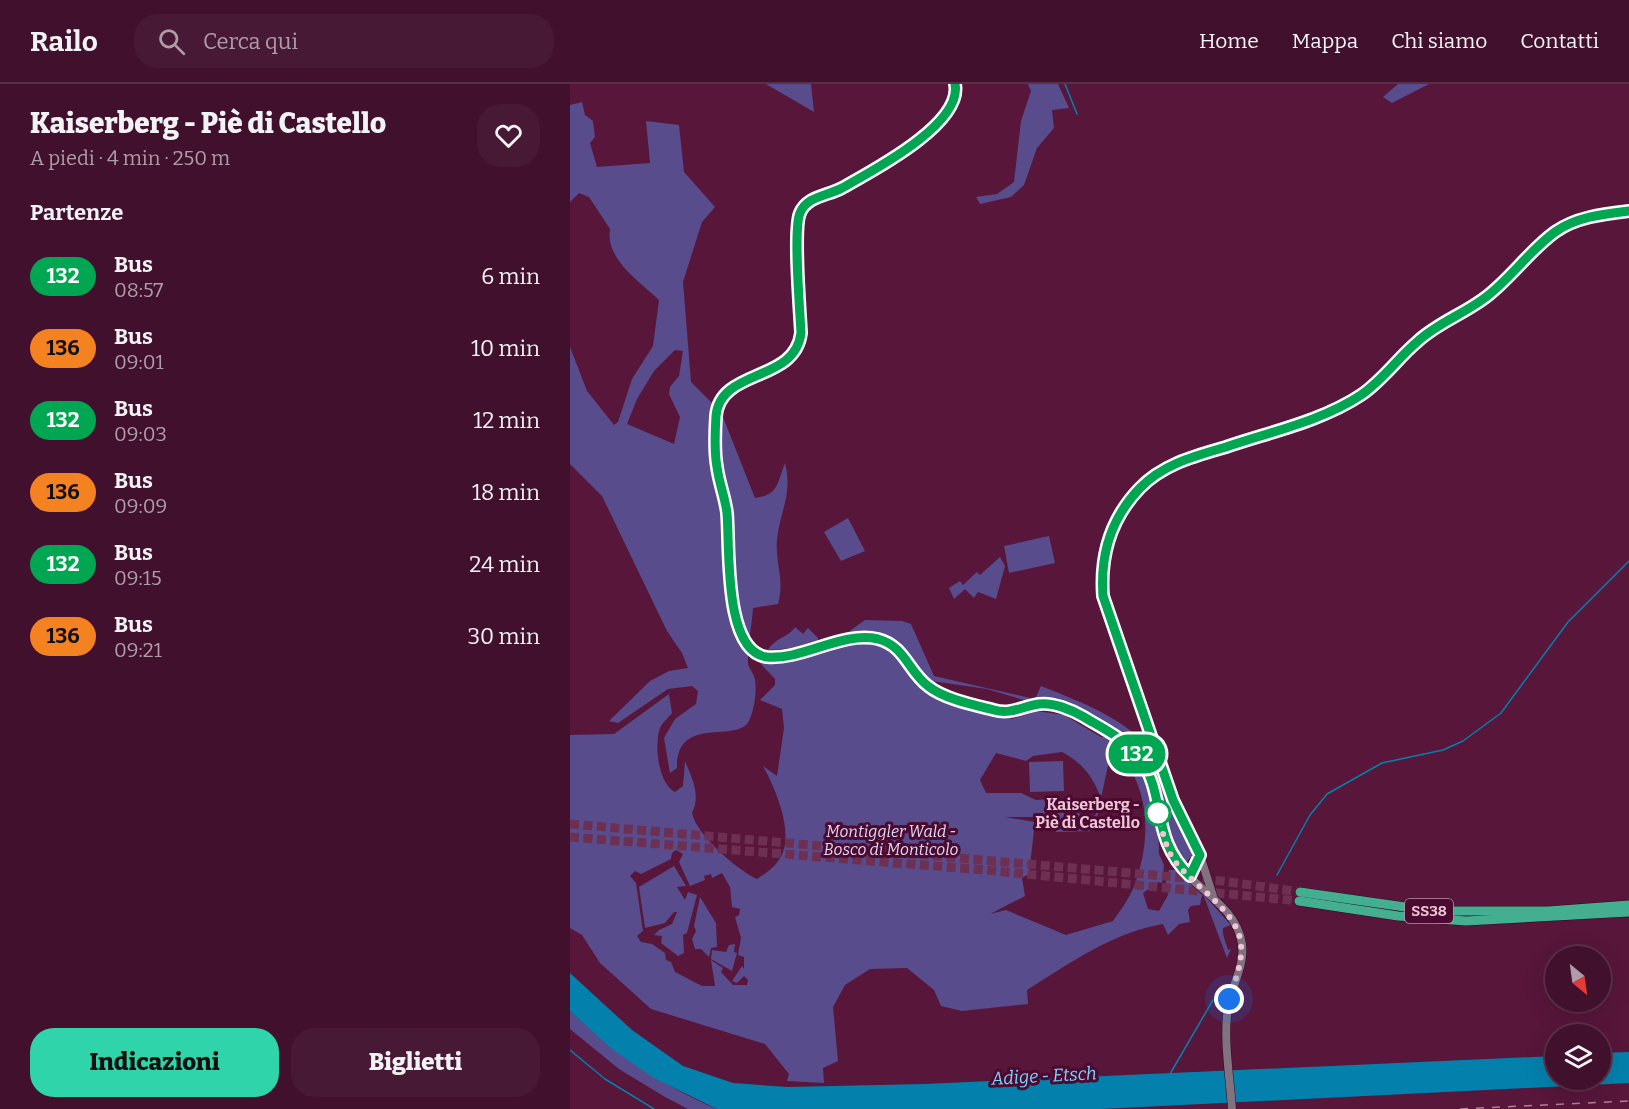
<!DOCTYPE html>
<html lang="it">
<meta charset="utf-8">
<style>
body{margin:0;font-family:Bitter,serif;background:#481934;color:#f1f3f6;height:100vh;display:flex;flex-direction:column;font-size:22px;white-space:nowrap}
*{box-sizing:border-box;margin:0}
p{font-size:20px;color:#ae9da9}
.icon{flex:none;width:33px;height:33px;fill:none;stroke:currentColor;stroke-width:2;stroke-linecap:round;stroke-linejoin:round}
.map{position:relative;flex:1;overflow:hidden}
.panel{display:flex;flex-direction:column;background:#41102c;width:570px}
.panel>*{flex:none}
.badge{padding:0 12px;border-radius:20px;font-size:21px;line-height:39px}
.needle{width:39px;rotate:151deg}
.controls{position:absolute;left:975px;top:862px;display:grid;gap:12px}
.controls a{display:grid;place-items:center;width:66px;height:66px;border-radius:50%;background:#41102c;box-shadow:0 6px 24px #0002,0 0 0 2px #5a3048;font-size:30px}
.you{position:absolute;width:30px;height:30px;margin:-15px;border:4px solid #fff;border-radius:50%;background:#1a73e8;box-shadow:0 0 0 9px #1a73e833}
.map>.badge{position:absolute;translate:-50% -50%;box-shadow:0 0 0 3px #fff}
h2{padding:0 30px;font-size:22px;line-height:54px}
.round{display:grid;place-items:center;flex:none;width:63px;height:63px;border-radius:24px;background:#481934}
.head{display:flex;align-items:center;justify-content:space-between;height:102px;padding:0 30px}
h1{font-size:28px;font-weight:800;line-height:45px}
.action{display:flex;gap:12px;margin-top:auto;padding:12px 30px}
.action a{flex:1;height:69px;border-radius:24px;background:#2fd4aa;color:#111;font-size:24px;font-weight:800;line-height:69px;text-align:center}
.action a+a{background:#481934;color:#f1f3f6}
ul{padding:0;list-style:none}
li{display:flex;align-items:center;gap:18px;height:72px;padding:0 30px}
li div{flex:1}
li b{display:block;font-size:22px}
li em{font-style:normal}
li .badge{min-width:66px;font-weight:700;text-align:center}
header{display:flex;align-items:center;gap:36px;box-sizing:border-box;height:84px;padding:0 30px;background:#41102c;border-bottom:2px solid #5a3048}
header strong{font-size:28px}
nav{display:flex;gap:33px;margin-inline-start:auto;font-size:21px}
.search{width:420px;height:54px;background:#481934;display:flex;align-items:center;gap:15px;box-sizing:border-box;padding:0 21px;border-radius:24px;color:#ae9da9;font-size:22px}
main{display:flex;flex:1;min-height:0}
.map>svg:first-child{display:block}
.green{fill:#584c8d;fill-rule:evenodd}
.water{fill:#0381ac}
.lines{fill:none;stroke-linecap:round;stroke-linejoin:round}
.stream{stroke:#0381ac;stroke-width:1.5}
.highway-tunnel{stroke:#6e3052;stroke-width:9;stroke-dasharray:9 4.5;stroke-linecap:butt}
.secondary-casing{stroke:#340420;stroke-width:9}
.highway-casing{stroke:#340420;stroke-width:10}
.secondary{stroke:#82717f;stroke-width:8}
.highway{stroke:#44af90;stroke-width:9}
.rail{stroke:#b17f97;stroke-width:1.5;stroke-dasharray:8 8;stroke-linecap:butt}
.line-casing{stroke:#fff;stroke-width:14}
.line{stroke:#00a651;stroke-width:9}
.walk{stroke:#eec6d7;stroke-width:6;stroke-dasharray:0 10.8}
.stop-dot{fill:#fff;stroke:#00a651;stroke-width:3}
.labels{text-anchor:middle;stroke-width:6;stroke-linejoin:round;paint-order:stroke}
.shield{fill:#4b0a30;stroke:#bd8ea5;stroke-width:1.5}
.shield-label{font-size:15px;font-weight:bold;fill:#eec6d7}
.stop-label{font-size:16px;font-weight:bold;fill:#eec6d7;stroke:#4b0a30;text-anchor:end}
.park-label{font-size:16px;font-style:italic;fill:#dedbf4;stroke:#4b0a30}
.water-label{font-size:18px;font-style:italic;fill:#7cd4fd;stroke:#4b0a30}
</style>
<header>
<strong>Railo</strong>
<div class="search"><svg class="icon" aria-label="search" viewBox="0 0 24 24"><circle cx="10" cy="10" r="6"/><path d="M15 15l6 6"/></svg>Cerca qui</div>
<nav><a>Home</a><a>Mappa</a><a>Chi siamo</a><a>Contatti</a></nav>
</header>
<main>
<section class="panel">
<div class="head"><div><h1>Kaiserberg - Piè di Castello</h1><p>A piedi · 4 min · 250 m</p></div><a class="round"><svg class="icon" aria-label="heart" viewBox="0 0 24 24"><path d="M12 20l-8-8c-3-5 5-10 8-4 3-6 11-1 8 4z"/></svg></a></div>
<h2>Partenze</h2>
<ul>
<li><span class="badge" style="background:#00a651;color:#fff">132</span><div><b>Bus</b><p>08:57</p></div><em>6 min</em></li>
<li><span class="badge" style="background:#f58220;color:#111">136</span><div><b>Bus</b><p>09:01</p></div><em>10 min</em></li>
<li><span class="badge" style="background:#00a651;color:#fff">132</span><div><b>Bus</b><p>09:03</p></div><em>12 min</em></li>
<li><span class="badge" style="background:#f58220;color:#111">136</span><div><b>Bus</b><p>09:09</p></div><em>18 min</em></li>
<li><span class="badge" style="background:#00a651;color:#fff">132</span><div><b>Bus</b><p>09:15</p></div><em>24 min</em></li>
<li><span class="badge" style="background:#f58220;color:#111">136</span><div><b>Bus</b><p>09:21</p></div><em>30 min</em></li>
</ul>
<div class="action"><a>Indicazioni</a><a>Biglietti</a></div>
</section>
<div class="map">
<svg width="1059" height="1025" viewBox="0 0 1059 1025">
<rect width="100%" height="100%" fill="#57163a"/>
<g class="green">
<polygon points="196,0 241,0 244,28"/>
<polygon points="458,0 488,0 499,24 482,26 484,44 467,64 454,101 441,113 410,120 406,113 427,110 444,98 451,37 461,7"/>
<polygon points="828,0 859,0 822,19 813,13"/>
<path d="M12,18L15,31L23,37L25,53L20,59L27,83L80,79L76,37L109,41L114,88L145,123L132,138L113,198L121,298L151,328L185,414C209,411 207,399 215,379C223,411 210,426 207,456C205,480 215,495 208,520L183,524C182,541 178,558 178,575C177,583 181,585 184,592C188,603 184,627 179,637C167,660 106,630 107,684L100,689L94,654L105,635L126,620L128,607L122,602L98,605L48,639L39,637L80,597L99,587L118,584L112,569L97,547L32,412L0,380V263L17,307L44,341L48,338L62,295L83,262L89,216C69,197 35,175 40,145L19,113L9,109L0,118V21ZM105,266L113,267L109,292L100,303L99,310L110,333L104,360L57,340L67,315L84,287Z"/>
<polygon points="278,434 295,467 271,477 254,448"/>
<polygon points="479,452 485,479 439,489 434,462"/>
<polygon points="430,473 435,482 426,515 408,508 404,514 395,505 384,515 379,504 390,497 393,501 407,488 410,491"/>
<path d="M295,536L332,537L341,540L364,592L465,615L471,602C513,619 558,635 586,672L609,739L624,769L616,779C590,765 601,743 594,722C593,716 583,693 581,688C574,677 558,656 547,650C523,636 495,627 470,616L460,618L417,605L355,596L327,556L307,548L235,563L198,566C206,553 218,554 225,543L233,550L238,544L248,554V558L274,551Z"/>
<path d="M298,558L318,563L335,576L357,607L442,635L467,627L494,631L531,653H539L557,666L576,689L588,739L589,770L594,781L592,799L588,798L573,809L578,825L589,827L598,811L596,797L599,786H606L632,811L630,821L621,822L618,826L620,838L609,840L598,851L593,840C542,849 500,879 457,906L458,920L392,927L371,922L364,906L337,884L300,885L275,901L263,923L268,977L253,984L254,999L217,997L219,990L195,960L81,925L30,879L12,851L0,844V651L44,650L99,610L102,629C98,634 92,639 90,644C84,661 88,699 105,708L113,702L115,677C122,694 131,711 122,729C126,750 167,786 187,795C198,788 208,781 213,768C222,743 205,704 193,682L207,692L214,644L212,625L190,616L205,601V595L190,579L191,575L208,576ZM542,663C582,699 582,758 563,805C558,816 550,827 543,837L496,851L436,826L420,830L455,812L452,794L459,790L465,738L435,733H486V748L524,747ZM492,668C512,679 522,691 530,712L526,730L519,738L491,714L466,716L451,709H416L410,696L426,669L456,677L463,672ZM106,766L113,770L109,778L120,802L135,796L134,792L141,790L142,794L152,789L160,803L162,823L170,825L169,831L165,833L171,854L168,871L174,873V885L172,882L162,897L167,899L174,892L178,896L177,901H163L151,888L153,884L141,876L145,902H132L105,888L101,878L96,876L95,869L82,860L71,858L67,852L73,847L66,799L60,792L65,787L71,790L101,775L102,769Z"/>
<polygon points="493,677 494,707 460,708 459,678"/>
<polygon points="104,782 116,802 107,803 115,816 118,808 127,811 117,849 113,851 114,869 108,872 91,859 92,852 84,851 89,846 102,840 107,828 104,828 95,839 75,844 69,803"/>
<path d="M633,810L661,841L653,844C652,852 656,858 658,866L661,865L657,874Z"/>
<polygon points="130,813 146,839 147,863 141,864 139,873 131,865 125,865 122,855 126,847 124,842"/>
<polygon points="165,860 164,868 167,869 162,887 141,875 142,866 156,868 159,861"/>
<path d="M0,927C47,969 89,1000 147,1025H118L95,1013L49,985L0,945Z"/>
</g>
<polygon class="water" points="0,889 62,946 113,982 163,999 217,1003 355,1000 985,972 986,996 1030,996 1031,969 1059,968 1059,999 531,1025 147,1025 84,994 42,965 0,927"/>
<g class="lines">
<g class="stream">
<polyline points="495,0 507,30"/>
<polyline points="707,791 740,731 757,710 812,679 873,666 893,657 931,629 998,538 1059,477"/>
<polyline points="0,966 35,995 84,1025"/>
<polyline points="600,990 643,916"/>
</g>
<g class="highway-tunnel">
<polyline points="0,740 652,797 730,808"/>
<polyline points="0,753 415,786 729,817"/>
</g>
<defs>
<g id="secondary">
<path d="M385,0C393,40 302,87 272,104C257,112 238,112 230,129C223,144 230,228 231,249C226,299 152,283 146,331C142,367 152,391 156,425C160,457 154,549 184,568C214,587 271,547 306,555C343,564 340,599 379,612C396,618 417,628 436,628C446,628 455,623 465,621C479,617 498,624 511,631C529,641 556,655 569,672C591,702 583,743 602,773C622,804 666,820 672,860C675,883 661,902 658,924C653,954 660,994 662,1025"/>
<polyline points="620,792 630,772"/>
<polyline points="643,812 628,765 603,715 536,523 533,477 539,454 550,429 571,403 597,384 636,368 756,329 783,316 802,303 854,252 916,213 985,148 1002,139 1026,132 1059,127"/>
</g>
<g id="highway">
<polyline points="730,808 863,827 978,827 1059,821"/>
<polyline points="729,817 828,832 896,837 1059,828"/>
</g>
</defs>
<use href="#secondary" class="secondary-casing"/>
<use href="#highway" class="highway-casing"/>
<use href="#secondary" class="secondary"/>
<use href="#highway" class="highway"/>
<polyline class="rail" points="890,1025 1059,1017"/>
</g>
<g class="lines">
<defs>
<path id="line" d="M385,0C393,40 302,87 272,104C257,112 237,112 230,129C223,145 230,227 231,249C225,299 150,284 146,332C145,348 144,367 147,383C149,399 155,413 157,429C160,461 153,568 197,573C234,576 271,547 308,555C335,562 338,587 358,602C374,615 404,621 424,626C441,631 453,622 469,620C483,618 502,626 514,633C532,644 557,656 570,674C597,713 580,754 620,792L630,771L603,716L533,512C530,471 541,434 570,404C593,380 625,372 656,363C700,348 752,337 791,311C812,297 828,274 847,258C867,239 894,230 916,213C941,194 960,166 985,148C1006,133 1034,130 1059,127"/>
</defs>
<use href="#line" class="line-casing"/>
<use href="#line" class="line"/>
<path class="walk" d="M588,729C592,744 594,759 602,773C608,783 618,791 627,800C673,842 682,854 659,915"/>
</g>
<circle class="stop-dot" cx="588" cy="729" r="12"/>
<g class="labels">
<rect class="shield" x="835" y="815" width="48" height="24" rx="4.5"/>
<g class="shield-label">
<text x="859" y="832">SS38</text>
</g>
<g class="stop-label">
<text x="570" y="726">Kaiserberg -<tspan x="570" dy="18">Piè di Castello</tspan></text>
</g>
<g class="park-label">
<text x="321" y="753">Montiggler Wald -<tspan x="321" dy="18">Bosco di Monticolo</tspan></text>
</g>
<g class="water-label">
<text transform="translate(474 992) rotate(-3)" y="6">Adige - Etsch</text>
</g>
</g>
</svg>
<div class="controls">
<a><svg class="needle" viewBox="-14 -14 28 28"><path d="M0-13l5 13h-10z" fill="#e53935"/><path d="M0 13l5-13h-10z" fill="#ae9da9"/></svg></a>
<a><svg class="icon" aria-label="layers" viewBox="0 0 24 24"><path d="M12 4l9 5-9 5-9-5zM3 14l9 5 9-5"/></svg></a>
</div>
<div class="you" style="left:659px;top:915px"></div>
<b class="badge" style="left:567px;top:670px;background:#00a651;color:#fff">132</b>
</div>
</main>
